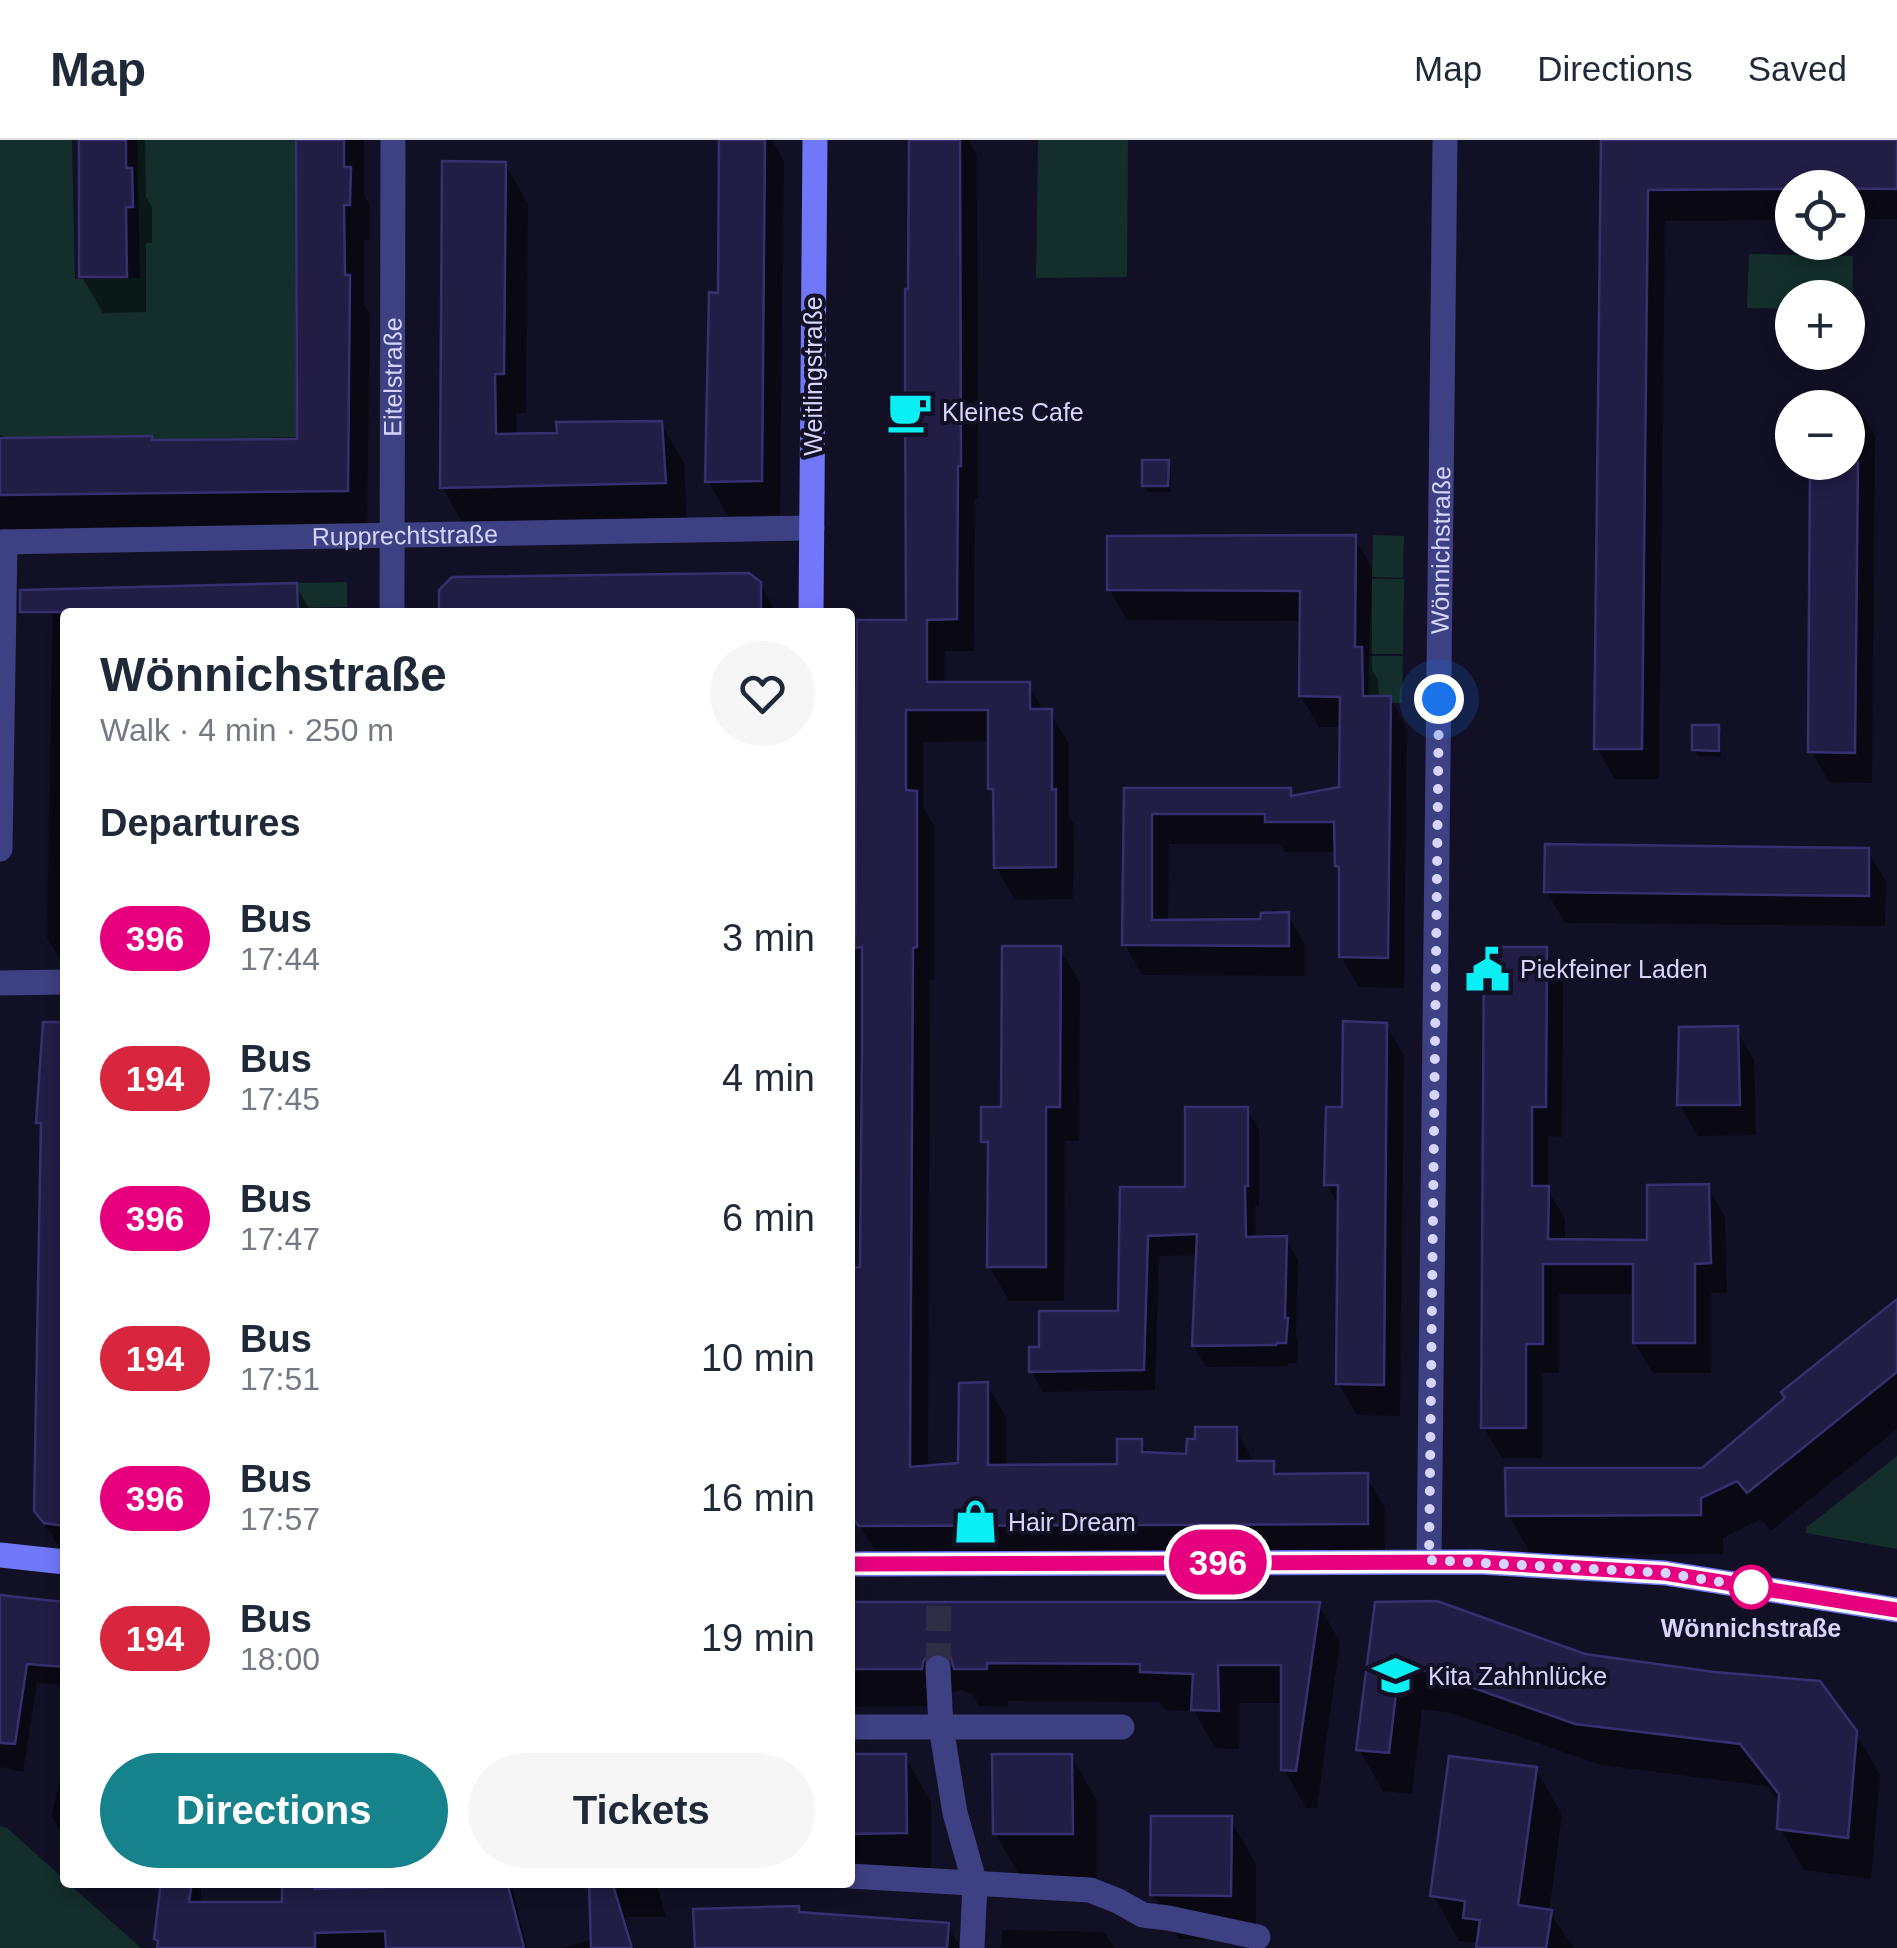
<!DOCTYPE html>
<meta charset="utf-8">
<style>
body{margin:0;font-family:Helvetica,sans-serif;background:#f6f6f7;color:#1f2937;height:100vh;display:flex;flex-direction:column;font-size:38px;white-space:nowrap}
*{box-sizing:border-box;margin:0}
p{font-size:32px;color:#747a83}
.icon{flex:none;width:55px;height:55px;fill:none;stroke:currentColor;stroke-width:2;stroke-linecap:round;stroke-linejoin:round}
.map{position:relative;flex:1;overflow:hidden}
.panel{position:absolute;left:60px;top:468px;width:795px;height:1280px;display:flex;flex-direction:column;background:#fff;border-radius:10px;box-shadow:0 5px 15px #0003}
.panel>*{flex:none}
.badge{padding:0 20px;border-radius:32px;font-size:35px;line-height:65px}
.fabs{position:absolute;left:1775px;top:30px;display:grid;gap:20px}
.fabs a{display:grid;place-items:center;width:90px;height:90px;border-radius:50%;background:#fff;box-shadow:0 5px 15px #0003;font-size:50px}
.you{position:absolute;width:50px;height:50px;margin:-25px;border:8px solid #fff;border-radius:50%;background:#1a73e8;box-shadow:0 0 0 15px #1a73e833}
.map>.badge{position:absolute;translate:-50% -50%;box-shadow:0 0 0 5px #fff}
h2{padding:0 40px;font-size:38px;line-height:90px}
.round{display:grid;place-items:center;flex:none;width:105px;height:105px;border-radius:52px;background:#f6f6f7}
.overview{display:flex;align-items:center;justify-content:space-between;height:170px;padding:0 40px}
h1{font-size:48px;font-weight:800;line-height:75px}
.button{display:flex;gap:20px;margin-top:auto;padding:20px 40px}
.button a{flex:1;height:115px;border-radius:60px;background:#16828c;color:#fff;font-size:40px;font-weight:800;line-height:115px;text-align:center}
.button a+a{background:#f6f6f7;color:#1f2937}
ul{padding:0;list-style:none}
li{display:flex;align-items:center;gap:30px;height:140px;padding:0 40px}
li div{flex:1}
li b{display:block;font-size:38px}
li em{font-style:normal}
li .badge{min-width:110px;font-weight:700;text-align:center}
header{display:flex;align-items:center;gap:60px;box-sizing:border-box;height:140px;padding:0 50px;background:#fff;border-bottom:2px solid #e0e1e3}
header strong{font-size:48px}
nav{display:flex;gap:55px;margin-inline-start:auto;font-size:35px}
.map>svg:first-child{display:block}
.green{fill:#132e2b}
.shadow{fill:#0007}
.building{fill:#221d45;stroke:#373070;stroke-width:2.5}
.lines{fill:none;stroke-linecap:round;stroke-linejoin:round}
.street-tunnel{stroke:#302e45;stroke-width:25;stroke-dasharray:25 12;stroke-linecap:butt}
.street{stroke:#3d4082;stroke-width:25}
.secondary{stroke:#7078f9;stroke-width:25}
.line-casing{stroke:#fff;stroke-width:22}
.line{stroke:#e6007e;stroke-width:15}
.walk{stroke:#d7d5fd;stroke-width:10;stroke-dasharray:0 18}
.stop-dot{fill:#fff;stroke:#e6007e;stroke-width:5}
.labels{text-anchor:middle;stroke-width:8;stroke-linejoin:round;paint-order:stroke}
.street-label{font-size:25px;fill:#d7d5fd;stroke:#121025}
.poi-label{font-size:25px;fill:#d7d5fd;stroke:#121025;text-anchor:start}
.stop-label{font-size:25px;font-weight:bold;fill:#d7d5fd;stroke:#121025}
</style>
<header>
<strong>Map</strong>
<nav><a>Map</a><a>Directions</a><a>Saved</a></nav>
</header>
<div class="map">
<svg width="1897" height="1808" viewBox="0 0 1897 1808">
<rect width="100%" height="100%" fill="#121025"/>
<g class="green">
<polygon points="0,0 72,0 75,139 140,138 137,0 295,0 296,297 153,300 152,296 103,296 3,305 4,296 0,295"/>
<polygon points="1038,0 1128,0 1127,137 1036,138"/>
<polygon points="1749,114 1853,116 1852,170 1848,170 1848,158 1792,158 1792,169 1747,168"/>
<polygon points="1373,395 1404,396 1403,438 1372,437"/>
<polygon points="1372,439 1404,439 1403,514 1369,514"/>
<polygon points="347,442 347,467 298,468 297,443"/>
<polygon points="1369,516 1403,516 1402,563 1368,562"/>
<polygon points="1897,1316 1897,1409 1805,1393 1807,1387"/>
<polygon points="0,1686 7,1688 65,1740 65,1742 68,1743 141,1808 0,1808"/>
</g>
<g class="shadow">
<polygon points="81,0 145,0 146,57 152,67 152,103 146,103 146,172 103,173 82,137"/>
<polygon points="299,0 364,0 364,55 370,66 370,100 364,100 364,164 370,174 367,387 0,391 0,298 4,300 153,302 299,301"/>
<polygon points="722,0 772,0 784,22 780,375 728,376 708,341 721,155"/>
<polygon points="912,0 968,0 977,16 978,358 975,359 974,511 945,511 945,544 1028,544 1044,572 1050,572 1069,604 1069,676 1074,684 1073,759 1015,760 996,727 996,658 991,649 991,601 923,602 923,666 934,686 934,839 930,840 928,1328 961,1325 987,1245 1006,1277 1006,1327 1119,1326 1141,1302 1148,1314 1188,1316 1236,1290 1255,1324 1272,1324 1280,1336 1366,1336 1385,1368 1385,1416 880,1418 853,1375 863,1130 865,819 858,807 909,482"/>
<polygon points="1603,0 1897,0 1897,79 1848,80 1848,48 1792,48 1792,80 1665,81 1659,639 1615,639 1597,608"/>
<polygon points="505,24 528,64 526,273 516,273 517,296 559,296 661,283 684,323 687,382 465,387 442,347"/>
<polygon points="1812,264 1857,265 1875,296 1872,643 1829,642 1811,611 1848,322 1848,268 1812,268"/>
<polygon points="1167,322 1171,329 1171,352 1148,352 1144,345"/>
<polygon points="1354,397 1372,428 1372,530 1378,541 1379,558 1390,558 1407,589 1404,848 1359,847 1341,817 1341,732 1338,725 1337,712 1285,712 1280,704 1169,704 1168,782 1262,782 1288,775 1305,805 1305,836 1142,835 1125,805 1127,651 1289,650 1294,658 1342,649 1342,587 1319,587 1301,556 1302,481 1127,480 1109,449"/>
<polygon points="759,443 776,472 441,472 442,451"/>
<polygon points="296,446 311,472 65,472 64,827 47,797 53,451"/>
<polygon points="1717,588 1721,594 1721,617 1698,616 1694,610"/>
<polygon points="1868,711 1886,742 1885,786 1565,783 1547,752"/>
<polygon points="1060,809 1080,843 1079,1001 1065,1001 1064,1161 1009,1161 989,1126 990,1012 984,1001 1003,969"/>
<polygon points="1545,810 1563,840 1562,997 1548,996 1548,1050 1565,1079 1565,1102 1649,1103 1708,1047 1725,1077 1727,1153 1711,1153 1711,1233 1653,1233 1635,1203 1635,1154 1559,1154 1559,1233 1542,1233 1542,1318 1502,1318 1484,1288"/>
<polygon points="1386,885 1404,916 1400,1276 1357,1275 1339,1244 1341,1069 1327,1045 1345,969"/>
<polygon points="1736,889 1754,920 1756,995 1698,996 1680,965"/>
<polygon points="65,891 65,1416 36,1371 43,991 39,983"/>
<polygon points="1247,969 1259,990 1259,1066 1255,1066 1256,1099 1286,1099 1298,1120 1296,1196 1298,1201 1297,1223 1288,1223 1288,1226 1206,1227 1194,1206 1198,1115 1159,1116 1155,1250 1043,1252 1031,1231 1041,1209 1120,1174 1122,1050 1188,1049"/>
<polygon points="1897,1162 1897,1289 1771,1391 1761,1379 1723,1398 1723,1414 1531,1415 1509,1375 1703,1330"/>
<polygon points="0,1458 65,1465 65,1545 37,1543 23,1632 0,1627"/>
<polygon points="1318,1464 1340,1502 1317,1668 1306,1668 1284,1629 1284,1563 1239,1563 1239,1609 1215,1608 1194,1571 1165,1570 1160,1562 1008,1561 1008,1567 979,1566 972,1554 962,1550 950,1553 943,1566 850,1567 850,1465"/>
<polygon points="1377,1464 1585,1517 1855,1592 1880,1635 1871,1739 1804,1730 1780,1688 1781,1664 1767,1646 1601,1625 1451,1573 1422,1569 1412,1654 1383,1651 1359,1609"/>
<polygon points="1071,1616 1097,1661 1097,1738 1021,1738 995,1693"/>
<polygon points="850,1617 905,1617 931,1662 931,1738 850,1728"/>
<polygon points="1536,1629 1562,1675 1549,1772 1574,1808 1479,1808 1479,1803 1459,1801 1433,1755"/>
<polygon points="59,1641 65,1642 65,1693 62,1693 52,1676"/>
<polygon points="1230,1679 1256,1724 1256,1800 1179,1799 1153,1754"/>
<polygon points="164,1742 202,1742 200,1765 285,1764 284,1742 322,1742 322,1751 387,1750 387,1742 511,1742 527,1808 159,1808 156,1799"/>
<polygon points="592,1742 656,1742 666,1777 625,1777 634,1808 562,1808 593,1799"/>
<polygon points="798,1768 801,1774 948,1786 961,1808 697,1808"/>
<polygon points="1002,1790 1104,1792 1115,1808 1001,1808"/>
</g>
<g class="building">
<polygon points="79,0 126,0 126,28 132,28 133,67 126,67 127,137 79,137"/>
<polygon points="296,0 344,0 344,27 351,27 350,65 344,65 345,135 350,135 348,351 0,355 0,298 152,296 152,300 297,299"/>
<polygon points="719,0 765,0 762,341 705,342 709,152 718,153"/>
<polygon points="909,0 960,0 961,326 958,326 957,479 927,480 927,542 1030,542 1030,569 1052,569 1052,650 1056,649 1056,727 994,728 993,649 988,649 988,570 906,570 906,650 917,651 917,807 913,808 910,1327 958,1323 959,1243 988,1242 988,1325 1117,1324 1117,1299 1142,1299 1142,1312 1186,1314 1187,1299 1195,1299 1195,1287 1237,1287 1237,1321 1274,1321 1274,1334 1368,1333 1368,1384 859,1386 851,1376 851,1128 860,1127 862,910 862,807 855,808 857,480 906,480 905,246 905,149 908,149"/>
<polygon points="1601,0 1897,0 1897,49 1792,48 1792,49 1648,50 1642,609 1594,609"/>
<polygon points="442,21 506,22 504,234 495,234 496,294 557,293 556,282 662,281 666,343 440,348"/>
<polygon points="1142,320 1169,320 1168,346 1142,346"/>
<polygon points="1810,322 1858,322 1855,613 1808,612"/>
<polygon points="1356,395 1355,507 1362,507 1363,556 1391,556 1388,818 1339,817 1339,727 1335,726 1334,682 1265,682 1265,674 1152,674 1152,780 1260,779 1261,773 1289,772 1289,806 1122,805 1124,648 1291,648 1291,656 1339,647 1340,557 1299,556 1300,451 1107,450 1107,396"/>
<polygon points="749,433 761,442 761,472 439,472 439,450 452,437"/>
<polygon points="297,443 298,472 20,472 20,450"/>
<polygon points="1692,585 1719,585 1719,611 1692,610"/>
<polygon points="1545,704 1869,708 1869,756 1544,752"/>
<polygon points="1002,806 1061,806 1060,967 1046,967 1046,1127 987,1127 988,1002 981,1002 981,967 1001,967"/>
<polygon points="1484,807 1547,807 1546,967 1532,967 1532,1046 1549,1046 1548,1099 1647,1100 1647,1045 1709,1044 1711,1123 1695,1124 1695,1203 1633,1203 1633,1124 1543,1124 1543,1204 1526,1204 1526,1288 1481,1288"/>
<polygon points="1343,881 1387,883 1384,1245 1336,1244 1338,1045 1324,1045 1326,967 1342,967"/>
<polygon points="43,882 65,882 65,1386 44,1383 34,1371 41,983 36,983"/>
<polygon points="1738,886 1740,965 1677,965 1679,887"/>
<polygon points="1185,967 1248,967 1248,1046 1245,1046 1246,1097 1287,1096 1285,1178 1288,1178 1286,1203 1277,1203 1276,1205 1192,1206 1197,1094 1148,1096 1144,1230 1029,1232 1029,1207 1039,1207 1039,1171 1118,1171 1120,1047 1185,1047"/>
<polygon points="1897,1159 1897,1232 1747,1353 1737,1341 1701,1358 1701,1375 1506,1376 1505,1328 1702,1328 1785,1258 1781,1252"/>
<polygon points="0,1455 65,1462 65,1527 27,1524 15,1604 0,1603"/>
<polygon points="1437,1461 1585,1514 1714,1532 1820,1541 1857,1591 1848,1698 1777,1689 1779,1654 1740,1604 1575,1584 1426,1531 1399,1528 1389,1613 1356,1610 1375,1462"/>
<polygon points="850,1462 1320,1462 1296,1631 1281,1630 1281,1525 1218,1525 1219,1571 1191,1570 1193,1534 1140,1532 1140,1524 987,1523 987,1529 954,1529 951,1518 938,1512 928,1515 923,1522 922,1529 850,1529"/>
<polygon points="850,1614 906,1614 907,1693 850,1694"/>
<polygon points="992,1614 1072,1614 1073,1694 993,1694"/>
<polygon points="1449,1616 1537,1627 1518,1765 1552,1770 1546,1808 1476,1808 1480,1780 1463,1778 1465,1761 1430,1756"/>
<polygon points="1151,1676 1232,1676 1231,1756 1150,1755"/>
<polygon points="161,1742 192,1742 189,1762 282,1762 282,1742 314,1742 314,1749 385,1747 385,1742 507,1742 524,1808 386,1808 385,1791 315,1793 315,1808 157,1808 158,1801 154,1799"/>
<polygon points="589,1742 612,1742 632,1808 591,1808"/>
<polygon points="799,1766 799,1772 949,1783 947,1808 695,1808 693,1769"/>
</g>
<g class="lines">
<polyline class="street-tunnel" points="938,1528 939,1462"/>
<g class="street">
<path id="s1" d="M0,402L812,388"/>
<path id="s2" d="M392,472L393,0"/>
<polyline points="0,709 5,402"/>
<polyline points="0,843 65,842"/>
<path id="s3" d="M1429,1420L1445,0"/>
<polyline points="938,1528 941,1587 955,1673 975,1744 972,1808"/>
<polyline points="850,1587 1122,1587"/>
<polyline points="850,1736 1090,1750 1118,1761 1143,1775 1168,1778 1258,1797"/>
</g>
<g class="secondary">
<polyline points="811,472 815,0"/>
<polyline points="0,1415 65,1422"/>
<polyline points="850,1424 1479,1422 1665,1433 1897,1470"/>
</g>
</g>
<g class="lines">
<defs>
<polyline id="line" points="850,1424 1479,1422 1665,1433 1897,1470"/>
</defs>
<use href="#line" class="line-casing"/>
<use href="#line" class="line"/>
<polyline class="walk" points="1439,559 1429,1420 1665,1433 1751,1447"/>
</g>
<defs>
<symbol id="cafe-bare" viewBox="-9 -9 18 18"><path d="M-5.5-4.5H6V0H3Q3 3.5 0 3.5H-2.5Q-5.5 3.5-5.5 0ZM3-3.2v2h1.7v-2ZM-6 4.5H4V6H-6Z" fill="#0aeff4" stroke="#121025" stroke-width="2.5" paint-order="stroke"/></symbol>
<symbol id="civic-bare" viewBox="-9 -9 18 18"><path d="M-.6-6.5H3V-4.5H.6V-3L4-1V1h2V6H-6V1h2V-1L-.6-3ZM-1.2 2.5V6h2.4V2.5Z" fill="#0aeff4" stroke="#121025" stroke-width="2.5" paint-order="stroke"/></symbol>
<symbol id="shop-bare" viewBox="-9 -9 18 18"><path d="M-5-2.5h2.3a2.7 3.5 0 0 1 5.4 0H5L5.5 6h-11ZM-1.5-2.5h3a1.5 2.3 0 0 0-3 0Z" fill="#0aeff4" stroke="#121025" stroke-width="2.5" paint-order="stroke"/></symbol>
<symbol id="school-bare" viewBox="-9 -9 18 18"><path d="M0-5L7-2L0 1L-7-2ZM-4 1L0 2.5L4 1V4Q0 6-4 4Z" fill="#0aeff4" stroke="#121025" stroke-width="2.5" paint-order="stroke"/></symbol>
</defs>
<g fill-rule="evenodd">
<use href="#cafe-bare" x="878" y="240" width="63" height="63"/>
<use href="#civic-bare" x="1456" y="798" width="63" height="63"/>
<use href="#shop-bare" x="944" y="1350" width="63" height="63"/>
<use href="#school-bare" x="1364" y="1504" width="63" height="63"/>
</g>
<circle class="stop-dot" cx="1751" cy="1447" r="20"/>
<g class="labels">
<g class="street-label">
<text dy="9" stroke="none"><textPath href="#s2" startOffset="235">Eitelstraße</textPath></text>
<text transform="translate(813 236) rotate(-90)" y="9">Weitlingstraße</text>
<text dy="9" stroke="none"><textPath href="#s1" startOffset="405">Rupprechtstraße</textPath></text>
<text dy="9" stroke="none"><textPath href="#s3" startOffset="1010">Wönnichstraße</textPath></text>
</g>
<g class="poi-label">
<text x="942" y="281">Kleines Cafe</text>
<text x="1520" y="838">Piekfeiner Laden</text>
<text x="1008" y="1391">Hair Dream</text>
<text x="1428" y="1545">Kita Zahhnlücke</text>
</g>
<g class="stop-label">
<text x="1751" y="1497">Wönnichstraße</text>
</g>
</g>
</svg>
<div class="fabs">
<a><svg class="icon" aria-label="locate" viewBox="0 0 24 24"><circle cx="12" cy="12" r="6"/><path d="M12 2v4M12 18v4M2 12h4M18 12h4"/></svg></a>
<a>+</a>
<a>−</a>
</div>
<div class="you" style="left:1439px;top:559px"></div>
<b class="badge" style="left:1218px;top:1422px;background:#e6007e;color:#fff">396</b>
<section class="panel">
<div class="overview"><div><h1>Wönnichstraße</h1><p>Walk · 4 min · 250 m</p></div><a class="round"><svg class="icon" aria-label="heart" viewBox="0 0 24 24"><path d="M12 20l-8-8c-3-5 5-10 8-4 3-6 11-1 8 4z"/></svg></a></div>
<h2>Departures</h2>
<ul>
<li><span class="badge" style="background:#e6007e;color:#fff">396</span><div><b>Bus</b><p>17:44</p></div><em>3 min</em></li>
<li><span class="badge" style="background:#d7263d;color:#fff">194</span><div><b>Bus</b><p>17:45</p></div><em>4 min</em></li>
<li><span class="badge" style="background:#e6007e;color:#fff">396</span><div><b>Bus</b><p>17:47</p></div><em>6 min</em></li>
<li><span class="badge" style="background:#d7263d;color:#fff">194</span><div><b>Bus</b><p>17:51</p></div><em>10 min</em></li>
<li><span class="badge" style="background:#e6007e;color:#fff">396</span><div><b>Bus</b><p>17:57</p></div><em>16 min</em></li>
<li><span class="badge" style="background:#d7263d;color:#fff">194</span><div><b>Bus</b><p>18:00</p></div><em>19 min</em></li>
</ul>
<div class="button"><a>Directions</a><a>Tickets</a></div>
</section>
</div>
